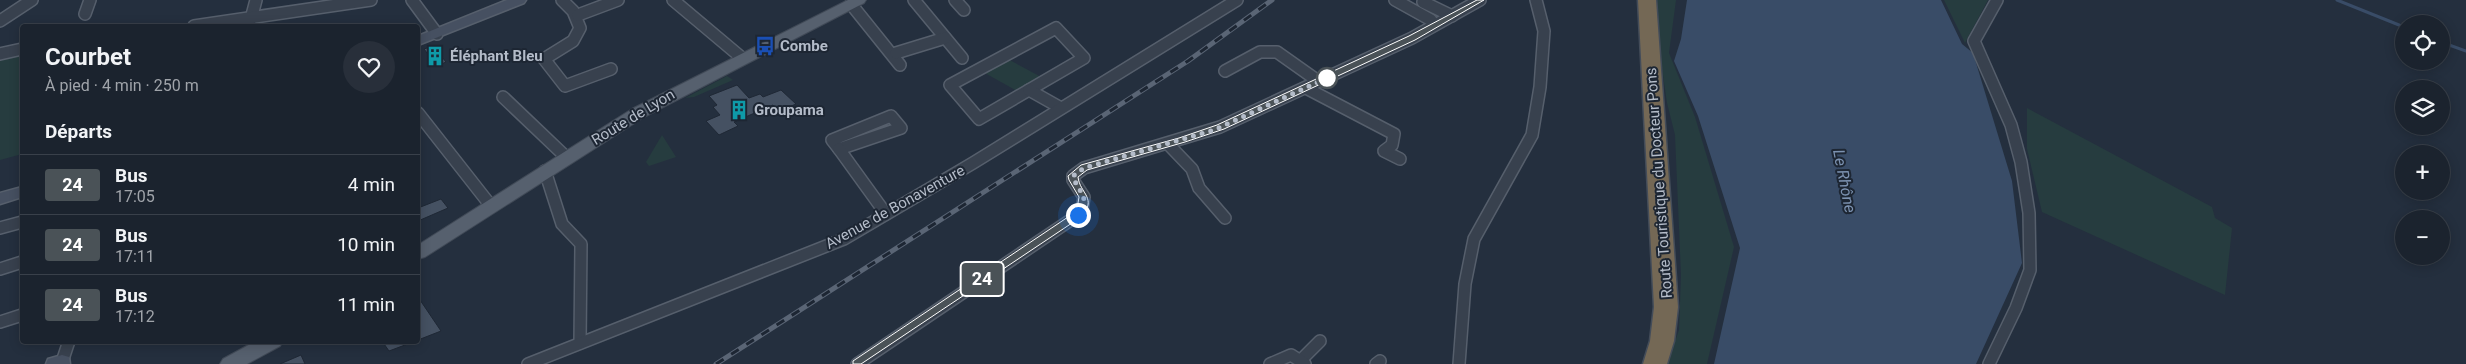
<!DOCTYPE html>
<html lang="fr">
<meta charset="utf-8">
<style>
body{margin:0;font-family:Roboto,sans-serif;background:#282f3a;color:#f1f3f6;height:100vh;display:flex;flex-direction:column;font-size:19px;white-space:nowrap}
*{box-sizing:border-box;margin:0}
p{font-size:16px;color:#a0a4aa}
.icon{flex:none;width:28px;height:28px;fill:none;stroke:currentColor;stroke-width:2;stroke-linecap:round;stroke-linejoin:round}
.map{position:relative;flex:1;overflow:hidden}
.details{position:absolute;left:20px;top:24px;width:400px;height:320px;display:flex;flex-direction:column;background:#1b232e;border-radius:5px;box-shadow:0 2px 12px #0003,0 0 0 1px #39404a}
.details>*{flex:none}
.badge{padding:0 10px;border-radius:4px;font-size:18px;line-height:32px}
.fabs{position:absolute;left:2395px;top:15px;display:grid;gap:10px}
.fabs a{display:grid;place-items:center;width:55px;height:55px;border-radius:50%;background:#1b232e;box-shadow:0 2px 12px #0003,0 0 0 1px #39404a;font-size:25px}
.you{position:absolute;width:25px;height:25px;margin:-12px;border:4px solid #fff;border-radius:50%;background:#1a73e8;box-shadow:0 0 0 8px #1a73e833}
.map>.badge{position:absolute;translate:-50% -50%;box-shadow:0 0 0 2px #fff}
h2{padding:0 25px;font-size:19px;line-height:45px}
.round{display:grid;place-items:center;flex:none;width:52px;height:52px;border-radius:26px;background:#282f3a}
.headline{display:flex;align-items:center;justify-content:space-between;height:85px;padding:0 25px}
h1{font-size:24px;font-weight:700;line-height:38px}
ul{padding:0;list-style:none}
li{display:flex;align-items:center;gap:15px;height:60px;padding:0 25px;border-top:1px solid #39404a}
li div{flex:1}
li b{display:block;font-size:19px}
li em{font-style:normal}
li .badge{min-width:55px;font-weight:700;text-align:center}
.map>svg:first-child{display:block}
.green{fill:#263c3f}
.water{fill:#394c67}
.lines{fill:none;stroke-linecap:round;stroke-linejoin:round}
.stream{stroke:#394c67;stroke-width:3}
.building{fill:#455162;stroke:#1f2835}
.street-casing{stroke:#565f6c;stroke-width:14}
.secondary-casing{stroke:#565f6c;stroke-width:3}
.primary-casing{stroke:#414a57;stroke-width:2}
.highway-casing{stroke:#434c59;stroke-width:3}
.street{stroke:#38414e;stroke-width:11}
.secondary{fill:#465061;fill-rule:evenodd}
.primary{fill:#56606e;fill-rule:evenodd}
.highway{fill:#746855;fill-rule:evenodd}
.rail-casing{stroke:#5a6575;stroke-width:5}
.rail{stroke:#1d2633;stroke-width:3;stroke-dasharray:9;stroke-linecap:butt}
.line{fill:#4a5257;stroke:#fff}
.walk{stroke:#b4bcc9;stroke-width:5;stroke-dasharray:0 9}
.stop-dot{fill:#fff;stroke:#4a5257;stroke-width:2.5}
.labels{text-anchor:middle;stroke-width:4;stroke-linejoin:round;paint-order:stroke}
.poi-label{font-size:15px;font-weight:bold;fill:#b4bcc9;stroke:#1d2633;text-anchor:start}
.street-label{font-size:15px;fill:#b4bcc9;stroke:#1d2633}
.water-label{font-size:16px;font-style:italic;fill:#7c92b1;stroke:#1d2633}
</style>
<div class="map">
<svg width="2466" height="364" viewBox="0 0 2466 364">
<rect width="100%" height="100%" fill="#242f3e"/>
<g class="green">
<polygon points="1655,0 1676,0 1669,53 1695,117 1734,247 1707,364 1667,364 1679,330 1681,275 1675,135 1667,103 1657,34"/>
<polygon points="1944,0 1988,0 1965,43"/>
<polygon points="22,54 22,154 0,160 0,59"/>
<polygon points="1006,58 1043,78 1019,92 983,72"/>
<polygon points="727,76 733,80 694,97 685,98"/>
<polygon points="2027,108 2212,207 2215,218 2232,228 2225,295 2042,212 2027,149"/>
<polygon points="662,135 676,157 649,166 646,162"/>
</g>
<polygon class="water" points="1687,0 1941,0 1962,44 1973,53 2012,181 2022,263 1976,364 1714,364 1740,248 1698,116 1674,61 1681,39"/>
<g class="lines">
<g class="stream">
<polyline points="2337,0 2404,27"/>
<polyline points="2441,42 2466,51"/>
</g>
</g>
<g class="building">
<polygon points="433,46 446,62 437,66 424,49"/>
<polygon points="737,85 749,98 760,94 763,97 781,90 796,104 779,111 773,105 734,122 738,126 719,135 706,121 720,115 713,107 717,105 709,96"/>
<polygon points="441,199 448,208 418,221 418,208"/>
<polygon points="418,297 441,331 418,340"/>
<polygon points="382,341 413,341 413,342 389,351"/>
<polygon points="301,355 305,364 280,364"/>
</g>
<g class="lines">
<defs>
<g id="street">
<polyline points="412,0 437,34"/>
<polyline points="562,0 573,11 580,28 573,41 544,59 565,86 611,69"/>
<polyline points="673,0 742,58"/>
<polyline points="914,0 962,58"/>
<polyline points="955,0 964,10"/>
<polyline points="1395,0 1431,20"/>
<polyline points="1423,2 1452,16"/>
<polyline points="851,4 900,65"/>
<polyline points="85,14 90,0"/>
<polyline points="578,15 618,0"/>
<polyline points="251,19 256,0"/>
<polyline points="0,21 32,0"/>
<polyline points="194,26 371,0"/>
<polygon points="1056,28 1084,58 979,119 950,85"/>
<polyline points="896,53 945,38"/>
<polyline points="0,54 22,49"/>
<polyline points="1225,71 1260,52 1277,52 1318,81"/>
<polyline points="1306,88 1394,134 1392,145 1384,151 1400,159"/>
<polyline points="1029,90 1061,108"/>
<polyline points="503,97 566,157"/>
<polyline points="418,113 491,206"/>
<polygon points="891,116 901,128 839,149 832,140"/>
<polyline points="1168,144 1192,169 1199,188 1225,218"/>
<polyline points="839,149 886,214"/>
<polyline points="545,171 562,224 581,244 580,343"/>
<polyline points="0,228 22,222"/>
<polyline points="0,269 22,262"/>
<polyline points="0,322 22,315"/>
<polyline points="1300,361 1320,341"/>
<polyline points="62,362 69,341"/>
<polyline points="528,364 844,239 973,163 1237,0"/>
<polyline points="857,364 1078,215 1082,210 1084,197 1073,180 1073,176 1084,168 1220,127 1412,38 1480,0"/>
<polyline points="1270,364 1291,355 1305,364"/>
<polyline points="1376,364 1380,361"/>
<polyline points="1459,364 1465,284 1474,239 1532,135 1540,87 1544,31 1536,0"/>
<polyline points="1989,364 2016,308 2030,270 2029,213 2021,162 2011,125 1974,41 1997,0"/>
</g>
<g id="secondary">
<polygon points="507,0 526,0 524,3 418,45 418,36"/>
<polygon points="22,187 22,197 0,204 0,193"/>
<polygon points="62,355 69,357 70,364 46,364 48,359"/>
</g>
<g id="primary">
<polygon points="848,0 866,0 864,3 644,117 425,257 418,259 418,245 632,109"/>
<polygon points="256,341 283,341 280,346 247,364 220,364 223,359"/>
</g>
<polygon id="highway" points="1638,0 1656,0 1678,307 1674,341 1667,364 1643,364 1650,341 1654,307"/>
</defs>
<use href="#street" class="street-casing"/>
<use href="#secondary" class="secondary-casing"/>
<use href="#primary" class="primary-casing"/>
<use href="#highway" class="highway-casing"/>
<use href="#street" class="street"/>
<use href="#secondary" class="secondary"/>
<use href="#primary" class="primary"/>
<use href="#highway" class="highway"/>
<defs>
<polyline id="rail" points="716,364 1188,61 1272,0"/>
</defs>
<use href="#rail" class="rail-casing"/>
<use href="#rail" class="rail"/>
</g>
<path class="line" d="M1477,0H1484L1415,40L1224,129L1185,142L1087,170L1078,177C1080,194 1098,198 1081,217L861,364H853V361L1074,213L1077,209L1079,197L1069,180L1068,176L1081,165L1179,138L1217,125L1409,36Z"/>
<g class="lines">
<polyline class="walk" points="1078,215 1082,210 1084,197 1074,180 1073,176 1084,168 1214,130 1327,78"/>
</g>
<defs>
<symbol id="bus-bare" viewBox="-9 -9 18 18"><path d="M-5-6H5V4H4V6H2V4H-2V6H-4V4H-5ZM-3.5-4V0h7V-4ZM-3.5 1.2v1.5H-2V1.2ZM2 1.2v1.5H3.5V1.2Z" fill="#1a4fb4" stroke="#1d2633" stroke-width="2.5" paint-order="stroke"/></symbol>
<symbol id="building-bare" viewBox="-9 -9 18 18"><path d="M-4-6H4V6H1V3H-1V6H-4ZM-2.5-4.3h1.7v1.8h-1.7ZM.8-4.3h1.7v1.8H.8ZM-2.5-1h1.7V.8h-1.7ZM.8-1h1.7V.8H.8Z" fill="#0f9aa8" stroke="#1d2633" stroke-width="2.5" paint-order="stroke"/></symbol>
</defs>
<g fill-rule="evenodd">
<use href="#bus-bare" x="751" y="32" width="28" height="28"/>
<use href="#building-bare" x="421" y="42" width="28" height="28"/>
<use href="#building-bare" x="725" y="96" width="28" height="28"/>
</g>
<circle class="stop-dot" cx="1327" cy="78" r="10"/>
<g class="labels">
<g class="poi-label">
<text x="780" y="51">Combe</text>
<text x="450" y="61">Éléphant Bleu</text>
<text x="754" y="115">Groupama</text>
</g>
<g class="street-label">
<text transform="translate(633 117) rotate(-31)" y="5">Route de Lyon</text>
<text transform="translate(1659 183) rotate(-94)" y="5">Route Touristique du Docteur Pons</text>
<text transform="translate(895 207) rotate(-29)" y="5">Avenue de Bonaventure</text>
</g>
<g class="water-label">
<text transform="translate(1845 181) rotate(79)" y="6">Le Rhône</text>
</g>
</g>
</svg>
<div class="fabs">
<a><svg class="icon" aria-label="locate" viewBox="0 0 24 24"><circle cx="12" cy="12" r="6"/><path d="M12 2v4M12 18v4M2 12h4M18 12h4"/></svg></a>
<a><svg class="icon" aria-label="layers" viewBox="0 0 24 24"><path d="M12 4l9 5-9 5-9-5zM3 14l9 5 9-5"/></svg></a>
<a>+</a>
<a>−</a>
</div>
<div class="you" style="left:1078px;top:215px"></div>
<b class="badge" style="left:982px;top:279px;background:#4a5257;color:#fff">24</b>
<section class="details">
<div class="headline"><div><h1>Courbet</h1><p>À pied · 4 min · 250 m</p></div><a class="round"><svg class="icon" aria-label="heart" viewBox="0 0 24 24"><path d="M12 20l-8-8c-3-5 5-10 8-4 3-6 11-1 8 4z"/></svg></a></div>
<h2>Départs</h2>
<ul>
<li><span class="badge" style="background:#4a5257;color:#fff">24</span><div><b>Bus</b><p>17:05</p></div><em>4 min</em></li>
<li><span class="badge" style="background:#4a5257;color:#fff">24</span><div><b>Bus</b><p>17:11</p></div><em>10 min</em></li>
<li><span class="badge" style="background:#4a5257;color:#fff">24</span><div><b>Bus</b><p>17:12</p></div><em>11 min</em></li>
</ul>
</section>
</div>
